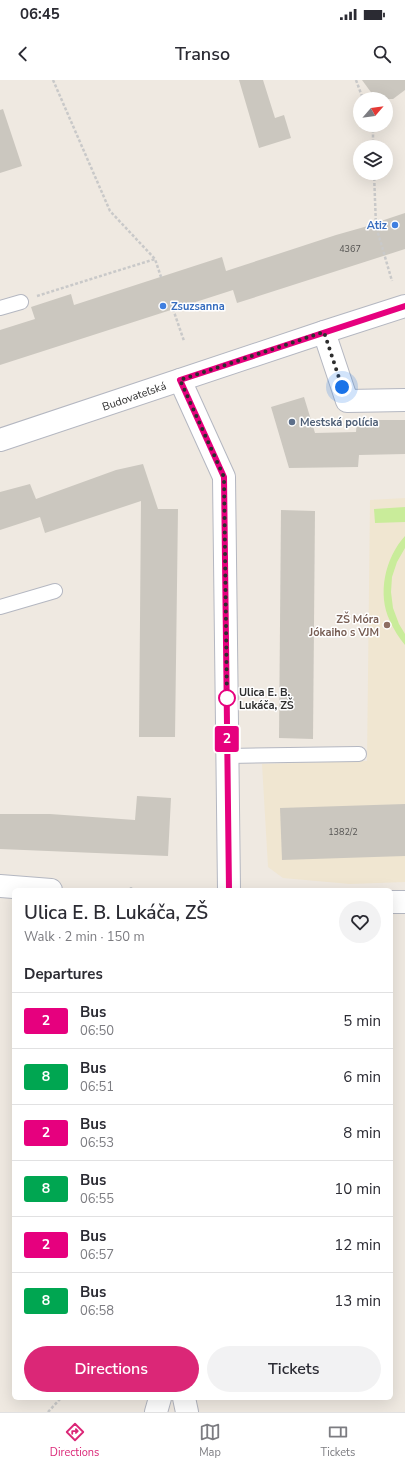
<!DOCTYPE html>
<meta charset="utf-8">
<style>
body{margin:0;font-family:"Nunito Sans",sans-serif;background:#f2f2f3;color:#2b2b33;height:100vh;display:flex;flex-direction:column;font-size:15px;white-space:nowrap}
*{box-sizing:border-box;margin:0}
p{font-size:13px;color:#7c7c81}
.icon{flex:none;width:22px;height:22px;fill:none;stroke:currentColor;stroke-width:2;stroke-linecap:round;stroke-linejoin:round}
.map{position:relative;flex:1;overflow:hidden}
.sheet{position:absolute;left:12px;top:808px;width:381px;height:512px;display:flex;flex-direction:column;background:#fff;border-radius:6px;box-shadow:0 4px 16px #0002}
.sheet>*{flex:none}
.badge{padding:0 8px;border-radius:3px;font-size:14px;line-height:26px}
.needle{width:26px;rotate:62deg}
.buttons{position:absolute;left:353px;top:12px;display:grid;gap:8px}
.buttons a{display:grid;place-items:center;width:40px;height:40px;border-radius:50%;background:#fff;box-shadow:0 4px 16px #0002;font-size:20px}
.you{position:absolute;width:20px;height:20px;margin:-10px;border:3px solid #fff;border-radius:50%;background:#1a73e8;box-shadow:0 0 0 6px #1a73e833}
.map>.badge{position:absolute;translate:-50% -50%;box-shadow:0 0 0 2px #fff}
h2{padding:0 12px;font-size:15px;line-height:36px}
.round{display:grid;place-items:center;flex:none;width:42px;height:42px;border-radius:21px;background:#f2f2f3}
.overview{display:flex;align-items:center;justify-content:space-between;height:68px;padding:0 12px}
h1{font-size:19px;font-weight:600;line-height:30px}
.button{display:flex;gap:8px;margin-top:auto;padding:8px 12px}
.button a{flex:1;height:46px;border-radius:24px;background:#db2777;color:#fff;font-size:16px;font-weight:600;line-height:46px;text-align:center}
.button a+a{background:#f2f2f3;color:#2b2b33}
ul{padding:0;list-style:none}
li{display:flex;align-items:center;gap:12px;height:56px;padding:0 12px;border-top:1px solid #e1e1e2}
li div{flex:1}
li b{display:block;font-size:15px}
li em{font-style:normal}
li .badge{min-width:44px;font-weight:700;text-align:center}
.status{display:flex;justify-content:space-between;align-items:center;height:28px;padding:0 20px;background:#fff;direction:ltr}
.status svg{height:11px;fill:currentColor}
header{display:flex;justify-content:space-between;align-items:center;height:52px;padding:0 12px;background:#fff;font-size:18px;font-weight:600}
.dock{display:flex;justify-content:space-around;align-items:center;height:56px;border-top:1px solid #e1e1e2;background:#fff;font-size:11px;color:#7c7c81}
.dock a{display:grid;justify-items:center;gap:2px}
.dock .active{color:#db2777}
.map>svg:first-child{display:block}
.education{fill:#f0e6d1}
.pitch{fill:#c9ec9a}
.building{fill:#cbc7bf}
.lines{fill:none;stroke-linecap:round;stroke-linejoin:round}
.lane-casing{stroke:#b4b7c1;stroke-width:16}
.street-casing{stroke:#b4b7c1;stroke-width:24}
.path{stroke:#c9c9c9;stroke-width:2.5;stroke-dasharray:3 2;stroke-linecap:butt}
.lane{stroke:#fff;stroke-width:14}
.street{stroke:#fff;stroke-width:22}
.line-casing{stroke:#fff;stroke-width:9}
.line{stroke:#e6007e;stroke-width:6}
.walk{stroke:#2e2e2e;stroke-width:4;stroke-dasharray:0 7.2}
.shop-dot{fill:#3f7fe0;stroke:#fff;stroke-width:1.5}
.service-dot{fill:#5c6f8a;stroke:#fff;stroke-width:1.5}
.education-dot{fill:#8d6e63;stroke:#fff;stroke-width:1.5}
.stop-dot{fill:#fff;stroke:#e6007e;stroke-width:2}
.labels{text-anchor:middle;stroke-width:3;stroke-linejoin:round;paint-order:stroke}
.number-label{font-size:9px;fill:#555452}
.shop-label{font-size:11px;font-weight:bold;fill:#366cbe;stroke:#fff;text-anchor:end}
.street-label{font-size:11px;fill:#2e2e2e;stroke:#fff}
.service-label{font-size:11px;font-weight:bold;fill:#4e5e75;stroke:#fff;text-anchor:start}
.education-label{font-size:11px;font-weight:bold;fill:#785e54;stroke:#fff;text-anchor:end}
.stop-label{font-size:11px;font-weight:bold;fill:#2e2e2e;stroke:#fff;text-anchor:start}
</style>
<div class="status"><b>06:45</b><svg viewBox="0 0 49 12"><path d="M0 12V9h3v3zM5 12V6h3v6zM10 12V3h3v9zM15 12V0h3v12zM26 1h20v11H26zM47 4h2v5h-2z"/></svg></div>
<header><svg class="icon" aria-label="back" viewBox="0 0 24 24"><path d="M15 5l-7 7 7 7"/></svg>Transo<svg class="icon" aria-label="search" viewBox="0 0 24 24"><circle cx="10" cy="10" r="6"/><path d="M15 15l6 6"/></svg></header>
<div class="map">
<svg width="405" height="1332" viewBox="0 0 405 1332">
<rect width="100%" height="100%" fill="#efe9e1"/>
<polygon class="education" points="405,418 405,802 350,804 283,798 268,787 262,684 367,681 370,420"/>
<g class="pitch">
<polygon points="405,427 405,442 375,443 374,429"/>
<path d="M405,456V468L397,482L392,497L391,512L393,528L399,544L405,554V565C399,558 394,550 390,541C377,514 385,478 405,456Z"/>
</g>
<g class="building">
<polygon points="239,0 263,0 275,38 284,35 291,58 259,68"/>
<polygon points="362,0 405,0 405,10 393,19 376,19"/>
<polygon points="3,29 22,86 0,93 0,30"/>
<polygon points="405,133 405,169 237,223 233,210 0,285 0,250 35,239 31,227 71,214 74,225 222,177 226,191 336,155 382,142 381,141"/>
<polygon points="304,317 315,353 356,352 357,340 405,340 405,374 359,375 358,387 289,388 271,327"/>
<polygon points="143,384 158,429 178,429 175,657 139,657 141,421 45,453 40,437 0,450 0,412 30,404 36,419 116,390"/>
<polygon points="281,430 315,431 313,659 279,658"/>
<polygon points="137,716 171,718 168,776 0,769 0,734 50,734 135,740"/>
<polygon points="405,724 405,776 282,780 280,728"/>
</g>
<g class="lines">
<defs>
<g id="lane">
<polyline points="0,228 21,222"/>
<polyline points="0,527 55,511"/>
<polyline points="228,676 359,674"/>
</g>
<g id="street">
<polyline points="324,252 347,321 405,320"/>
<polyline points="180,300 224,397 229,810"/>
<polyline points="0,360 324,252 405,226"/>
<polyline points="0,806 51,810"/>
<polyline points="391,822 405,822"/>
<polyline points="184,1318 187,1332"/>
<polyline points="156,1332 160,1318"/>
</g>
</defs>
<use href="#lane" class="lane-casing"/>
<use href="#street" class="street-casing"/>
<g class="path">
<polyline points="53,0 110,131 155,179 161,197"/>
<polyline points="356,0 363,19"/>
<polyline points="371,45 373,49 373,67"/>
<polyline points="374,93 376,146 392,201"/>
<polyline points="37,216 155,179"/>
<polyline points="173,229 184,261"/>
<polyline points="131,810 131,805"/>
<polyline points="48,1332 61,1318"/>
</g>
<use href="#lane" class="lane"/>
<use href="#street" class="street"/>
</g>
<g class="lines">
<defs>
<polyline id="line" points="229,810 224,397 180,300 405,226"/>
</defs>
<use href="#line" class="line-casing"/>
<use href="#line" class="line"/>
<polyline class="walk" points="227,618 224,397 180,300 324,252 342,307"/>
</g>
<g class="shop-dot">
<circle cx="395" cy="145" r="4"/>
<circle cx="163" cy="226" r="4"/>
</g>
<circle class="service-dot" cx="292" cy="342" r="4"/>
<circle class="education-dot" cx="387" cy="545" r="4"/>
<circle class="stop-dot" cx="227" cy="618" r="8"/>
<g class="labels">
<g class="number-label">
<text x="350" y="172">4367</text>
<text x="343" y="755">1382/2</text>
</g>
<g class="shop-label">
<text x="387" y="149">Atiz</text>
<text x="171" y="230" text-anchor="start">Zsuzsanna</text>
</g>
<g class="street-label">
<text transform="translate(134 316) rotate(-19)" y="4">Budovateľská</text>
</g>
<g class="service-label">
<text x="300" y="346">Mestská polícia</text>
</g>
<g class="education-label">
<text x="379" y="543">ZŠ Móra<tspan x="379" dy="13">Jókaiho s VJM</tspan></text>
</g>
<g class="stop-label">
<text x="239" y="616">Ulica E. B.<tspan x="239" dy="13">Lukáča, ZŠ</tspan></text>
</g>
</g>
</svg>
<div class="buttons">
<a><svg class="needle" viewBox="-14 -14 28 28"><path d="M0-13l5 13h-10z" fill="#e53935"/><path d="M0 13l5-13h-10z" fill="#7c7c81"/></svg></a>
<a><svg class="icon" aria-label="layers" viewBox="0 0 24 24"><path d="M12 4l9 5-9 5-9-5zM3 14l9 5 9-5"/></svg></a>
</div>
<div class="you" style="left:342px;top:307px"></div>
<b class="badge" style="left:227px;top:659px;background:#e6007e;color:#fff">2</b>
<section class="sheet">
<div class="overview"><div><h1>Ulica E. B. Lukáča, ZŠ</h1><p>Walk · 2 min · 150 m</p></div><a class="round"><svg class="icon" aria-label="heart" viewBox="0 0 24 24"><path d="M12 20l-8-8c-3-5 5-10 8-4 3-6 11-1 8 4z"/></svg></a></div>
<h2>Departures</h2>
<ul>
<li><span class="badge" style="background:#e6007e;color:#fff">2</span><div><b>Bus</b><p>06:50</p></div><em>5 min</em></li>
<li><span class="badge" style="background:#00a651;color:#fff">8</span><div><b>Bus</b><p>06:51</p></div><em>6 min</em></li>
<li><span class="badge" style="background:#e6007e;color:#fff">2</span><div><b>Bus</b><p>06:53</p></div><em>8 min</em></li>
<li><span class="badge" style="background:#00a651;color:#fff">8</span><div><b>Bus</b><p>06:55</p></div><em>10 min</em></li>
<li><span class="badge" style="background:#e6007e;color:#fff">2</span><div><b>Bus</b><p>06:57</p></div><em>12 min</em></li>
<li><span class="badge" style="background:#00a651;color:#fff">8</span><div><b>Bus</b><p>06:58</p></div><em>13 min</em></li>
</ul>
<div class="button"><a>Directions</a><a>Tickets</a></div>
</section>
</div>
<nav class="dock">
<a class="active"><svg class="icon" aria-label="directions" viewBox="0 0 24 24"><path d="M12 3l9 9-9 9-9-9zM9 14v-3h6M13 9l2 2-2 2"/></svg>Directions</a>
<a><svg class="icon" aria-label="map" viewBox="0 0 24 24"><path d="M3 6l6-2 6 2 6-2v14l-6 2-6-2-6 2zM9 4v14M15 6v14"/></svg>Map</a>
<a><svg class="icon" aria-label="tickets" viewBox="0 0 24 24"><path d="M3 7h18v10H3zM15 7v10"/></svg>Tickets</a>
</nav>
